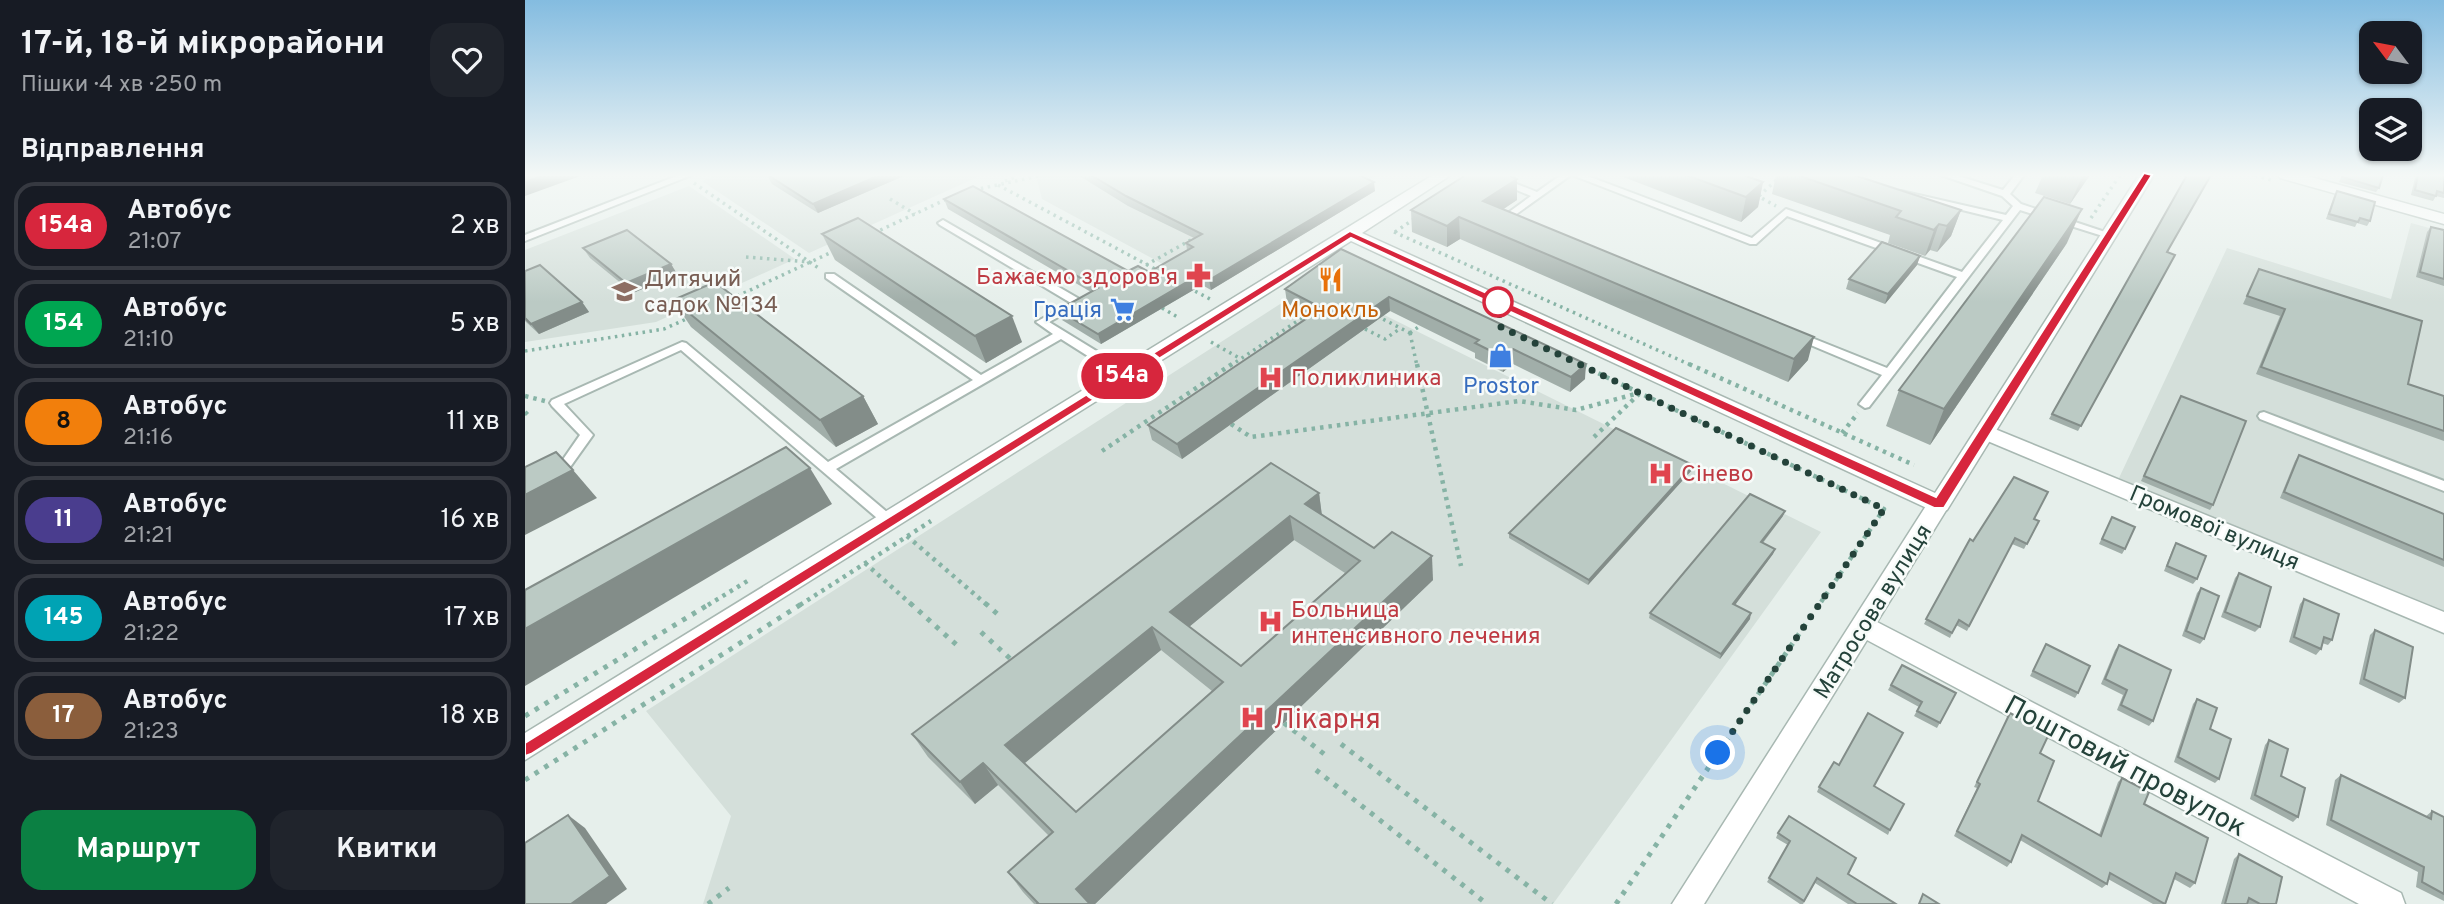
<!DOCTYPE html>
<html lang="uk">
<meta charset="utf-8">
<style>
body{margin:0;font-family:Overpass,sans-serif;background:#20242c;color:#f1f3f6;height:100vh;display:flex;flex-direction:column;font-size:26px;white-space:nowrap}
*{box-sizing:border-box;margin:0}
p{font-size:23px;color:#9ea1a6}
.icon{flex:none;width:38px;height:38px;fill:none;stroke:currentColor;stroke-width:2;stroke-linecap:round;stroke-linejoin:round}
.map{position:relative;flex:1;overflow:hidden}
.panel{display:flex;flex-direction:column;background:#171b24;width:525px}
.panel>*{flex:none}
.badge{padding:0 14px;border-radius:23px;font-size:24px;line-height:46px}
.needle{width:46px;rotate:302deg}
.controls{position:absolute;left:1834px;top:21px;display:grid;gap:14px}
.controls a{display:grid;place-items:center;width:63px;height:63px;border-radius:14px;background:#171b24;box-shadow:0 2px 5px #0004;font-size:35px}
.you{position:absolute;width:35px;height:35px;margin:-18px;border:5px solid #fff;border-radius:50%;background:#1a73e8;box-shadow:0 0 0 10px #1a73e833}
.map>.badge{position:absolute;translate:-50% -50%;box-shadow:0 0 0 4px #fff}
h2{padding:0 21px;font-size:26px;line-height:63px}
.round{display:grid;place-items:center;flex:none;width:74px;height:74px;border-radius:21px;background:#20242c}
.summary{display:flex;align-items:center;justify-content:space-between;height:119px;padding:0 21px}
h1{font-size:33px;font-weight:700;line-height:52px}
.cta{display:flex;gap:14px;margin-top:auto;padding:14px 21px}
.cta a{flex:1;height:80px;border-radius:21px;background:#0b8043;color:#fff;font-size:28px;font-weight:700;line-height:80px;text-align:center}
.cta a+a{background:#20242c;color:#f1f3f6}
ul{padding:0;list-style:none}
li{display:flex;align-items:center;gap:21px;height:88px;margin:0 14px 10px;padding:0 7px;border:4px solid #363941;border-radius:21px}
li div{flex:1}
li b{display:block;font-size:26px}
li em{font-style:normal}
li .badge{min-width:77px;font-weight:700;text-align:center}
main{display:flex;flex:1;min-height:0}
.map>svg:first-child{display:block}
.built{fill:#d4dfda}
.lines{fill:none;stroke-linecap:round;stroke-linejoin:round}
.service-casing{stroke:#a8b8b2;stroke-width:4}
.minor-casing{stroke:#a8b8b2;stroke-width:3}
.tertiary-casing{stroke:#a8b8b2;stroke-width:3}
.path-far2{stroke:#86b3a5;stroke-width:3.5;stroke-dasharray:2.5 4.5;stroke-linecap:butt}
.path-far1{stroke:#86b3a5;stroke-width:4.5;stroke-dasharray:3.5 5;stroke-linecap:butt}
.path{stroke:#86b3a5;stroke-width:5;stroke-dasharray:4.5 7;stroke-linecap:butt}
.service{fill:#fff;fill-rule:evenodd}
.minor{fill:#fff;fill-rule:evenodd}
.tertiary{fill:#fff;fill-rule:evenodd}
.wall{fill:#a1aea9;fill-rule:evenodd}
.shaded-wall{fill:#838d89}
.building{fill:#bbcac4;stroke:#838d89;stroke-width:2;fill-rule:evenodd}
.line{fill:#d7263d;stroke:#fff;stroke-width:2}
.walk{stroke:#24423a;stroke-width:7;stroke-dasharray:0 12.6}
.stop-dot{fill:#fff;stroke:#d7263d;stroke-width:3.5}
.labels{text-anchor:middle;stroke-width:5;stroke-linejoin:round;paint-order:stroke}
.health-label{font-size:23px;fill:#be3a42;stroke:#f7fbf9;text-anchor:start}
.education-label{font-size:23px;fill:#785e54;stroke:#f7fbf9;text-anchor:start}
.shop-label{font-size:23px;fill:#366cbe;stroke:#f7fbf9;text-anchor:end}
.food-label{font-size:23px;fill:#c56008;stroke:#f7fbf9}
.street-label{font-size:23px;fill:#24423a;stroke:#f7fbf9}
.near-health-label{font-size:28px;fill:#be3a42;stroke:#f7fbf9;text-anchor:start}
.near-street-label{font-size:28px;fill:#24423a;stroke:#f7fbf9}
</style>
<main>
<section class="panel">
<div class="summary"><div><h1>17-й, 18-й мікрорайони</h1><p>Пішки · 4 хв · 250 m</p></div><a class="round"><svg class="icon" aria-label="heart" viewBox="0 0 24 24"><path d="M12 20l-8-8c-3-5 5-10 8-4 3-6 11-1 8 4z"/></svg></a></div>
<h2>Відправлення</h2>
<ul>
<li><span class="badge" style="background:#d7263d;color:#fff">154а</span><div><b>Автобус</b><p>21:07</p></div><em>2 хв</em></li>
<li><span class="badge" style="background:#00a651;color:#fff">154</span><div><b>Автобус</b><p>21:10</p></div><em>5 хв</em></li>
<li><span class="badge" style="background:#f27f0c;color:#111">8</span><div><b>Автобус</b><p>21:16</p></div><em>11 хв</em></li>
<li><span class="badge" style="background:#4a3d8e;color:#fff">11</span><div><b>Автобус</b><p>21:21</p></div><em>16 хв</em></li>
<li><span class="badge" style="background:#00a3b4;color:#fff">145</span><div><b>Автобус</b><p>21:22</p></div><em>17 хв</em></li>
<li><span class="badge" style="background:#8b5e3c;color:#fff">17</span><div><b>Автобус</b><p>21:23</p></div><em>18 хв</em></li>
</ul>
<div class="cta"><a>Маршрут</a><a>Квитки</a></div>
</section>
<div class="map">
<svg width="1919" height="904" viewBox="0 0 1919 904">
<rect width="100%" height="100%" fill="#e6efeb"/>
<g class="built">
<polygon points="192,175 454,175 455,176 284,253 177,181"/>
<polygon points="511,175 854,175 673,283 517,199"/>
<polygon points="164,186 270,259 131,322 0,342 0,250"/>
<polygon points="1886,223 1919,232 1919,612 1594,478 1702,248 1866,299"/>
<polygon points="791,281 1296,532 1028,904 178,904 206,816 121,711"/>
</g>
<g class="lines">
<defs>
<g id="service">
<polygon points="154,175 167,175 0,241 0,235"/>
<polygon points="956,175 969,175 1012,192 1036,175 1046,175 983,220 978,217 980,215 1006,196"/>
<polygon points="1047,175 1060,175 1227,238 1261,209 1437,272 1478,220 1376,195 1376,191 1481,215 1488,206 1477,196 1416,175 1430,175 1478,190 1490,175 1499,175 1485,194 1496,204 1589,235 1587,237 1581,237 1495,210 1344,407 1340,408 1334,404 1357,375 1269,338 1268,336 1269,334 1277,334 1362,368 1432,277 1262,216 1231,244 1225,244"/>
<polygon points="418,220 556,300 556,304 550,305 550,308 524,322 604,371 606,374 604,377 596,377 536,339 311,469 369,518 371,521 369,524 359,524 156,350 39,404 68,435 38,477 30,477 28,474 30,471 55,435 27,406 25,403 27,400 157,342 161,343 303,462 448,380 301,278 301,274 309,274 456,375 528,334 511,322 546,303 415,225 413,223"/>
<polygon points="1739,412 1919,481 1919,491 1735,419 1733,416 1735,413"/>
</g>
<g id="minor">
<polygon points="1460,425 1919,612 1919,633 1453,437 1450,432 1453,427"/>
<polygon points="1414,496 1422,498 1425,504 1352,622 1876,893 1880,904 1834,904 1342,640 1179,904 1147,904 1406,498"/>
</g>
<g id="tertiary">
<polygon points="908,175 926,175 837,233 1410,493 1614,175 1629,175 1422,510 1414,512 1406,510 826,241 0,760 0,733"/>
<polygon points="1753,175 1779,175 1919,214 1919,224 1755,178"/>
</g>
</defs>
<use href="#service" class="service-casing"/>
<use href="#minor" class="minor-casing"/>
<use href="#tertiary" class="tertiary-casing"/>
<g class="path-far2">
<polyline points="1730,175 1746,180"/>
<polyline points="480,181 492,176"/>
<polyline points="169,183 295,269"/>
<polyline points="473,185 632,270"/>
<polyline points="449,190 518,175"/>
<polyline points="1231,195 1251,206"/>
<polyline points="1234,196 1257,175"/>
<polyline points="365,199 390,214"/>
<polyline points="1566,218 1595,175"/>
<polyline points="869,232 1168,366"/>
<polyline points="870,232 889,219"/>
<polyline points="349,233 424,198"/>
<polyline points="221,257 285,262"/>
<polyline points="621,265 673,236"/>
<polyline points="664,288 685,299"/>
<polyline points="206,299 309,251"/>
<polyline points="637,308 654,318"/>
<polyline points="852,316 885,333"/>
<polyline points="840,329 860,339 876,328"/>
<polyline points="885,333 892,366"/>
<polyline points="885,333 899,323"/>
<polyline points="686,342 716,359"/>
<polyline points="0,351 139,329 166,317"/>
<polyline points="705,366 786,312"/>
</g>
<g class="path-far1">
<polyline points="892,364 936,566"/>
<polyline points="1164,364 1389,465"/>
<polyline points="1058,366 1359,509 1294,605"/>
<polyline points="0,396 20,401"/>
<polyline points="0,412 4,416"/>
<polyline points="706,424 726,437 994,401 1051,410 1114,393"/>
<polyline points="1317,433 1333,413"/>
<polyline points="1069,437 1114,394"/>
<polyline points="577,451 707,364"/>
<polyline points="382,536 462,605"/>
<polyline points="340,563 387,605"/>
<polyline points="183,605 224,580"/>
<polyline points="275,605 406,521"/>
</g>
<g class="path">
<polyline points="385,603 435,648"/>
<polyline points="460,603 477,618"/>
<polyline points="456,632 490,663"/>
<polyline points="0,716 186,603"/>
<polyline points="759,723 803,757"/>
<polyline points="816,744 1027,904"/>
<polyline points="791,770 962,904"/>
<polyline points="0,780 278,603"/>
<polyline points="183,904 204,888"/>
<polyline points="1091,904 1295,603"/>
</g>
<use href="#service" class="service"/>
<use href="#minor" class="minor"/>
<use href="#tertiary" class="tertiary"/>
</g>
<g class="wall">
<polygon points="242,175 381,175 293,213 247,184"/>
<polygon points="553,175 834,175 850,191 686,290 677,285 576,344 537,320 533,310 566,292 423,209 419,199 603,271 624,272 662,250 661,243 669,238 603,206"/>
<polygon points="1093,175 1218,175 1238,182 1233,207 1216,222"/>
<polygon points="1251,175 1329,175 1436,210 1426,236 1412,252 1405,250 1400,256 1363,243 1365,235 1247,194"/>
<polygon points="1518,175 1565,175 1545,204 1510,193"/>
<polygon points="1662,175 1642,252 1650,255 1553,431 1524,419"/>
<polygon points="1817,175 1858,175 1854,188 1851,192 1814,182"/>
<polygon points="1893,175 1919,175 1919,198 1911,196 1908,201 1886,195 1890,178"/>
<polygon points="1812,191 1845,221 1842,226 1832,223 1830,227 1801,219 1809,196"/>
<polygon points="992,200 977,209 1283,360 1263,382 935,239 922,247 887,232 886,210"/>
<polygon points="1906,227 1919,230 1919,286 1891,277 1902,232"/>
<polygon points="297,234 497,342 461,363 310,260"/>
<polygon points="1542,243 1405,445 1361,426 1374,390"/>
<polygon points="58,248 146,264 152,274 108,293 65,258"/>
<polygon points="816,249 1060,379 1045,392 988,364 978,372 950,358 950,353 865,311 657,459 627,440 623,425 786,316 762,303 760,289"/>
<polygon points="1395,256 1392,265 1360,304 1321,289 1324,279"/>
<polygon points="1734,269 1883,384 1919,396 1919,441 1731,374 1755,316 1718,304"/>
<polygon points="0,271 57,302 64,312 14,334 0,321"/>
<polygon points="148,300 338,396 353,424 311,447 166,327"/>
<polygon points="1656,396 1688,505 1685,510 1616,481"/>
<polygon points="1774,455 1919,514 1919,567 1755,498 1770,461"/>
<polygon points="1168,465 1167,470 1063,585 984,538 984,533"/>
<path d="M794,493L797,515L849,548L908,580L570,904H509L498,892L483,872L524,836L473,785L450,804L403,757L387,734ZM769,540L820,573L716,666L664,627ZM636,650L687,691L551,812L499,763Z"/>
<polygon points="1258,516 1238,543 1250,549 1248,554 1210,605 1225,619 1195,659 1124,618 1125,613"/>
<polygon points="1587,517 1600,549 1597,554 1574,544"/>
<polygon points="1509,519 1514,521 1499,549 1487,544 1442,631 1431,625 1425,638 1399,624 1445,539 1448,541"/>
<polygon points="1651,543 1672,579 1668,584 1639,571 1648,548"/>
<polygon points="1714,573 1735,627 1730,632 1696,617 1710,578"/>
<polygon points="1676,588 1679,639 1675,644 1657,636 1672,593"/>
<polygon points="1779,599 1807,640 1803,645 1797,643 1796,649 1791,655 1764,642 1775,604"/>
<polygon points="1850,630 1880,698 1874,703 1834,684 1845,635"/>
<polygon points="1521,644 1553,693 1550,698 1505,676"/>
<polygon points="1594,645 1628,721 1624,726 1592,710 1598,695 1576,684 1590,650"/>
<polygon points="1377,665 1431,693 1412,728 1389,716 1394,707 1363,690"/>
<polygon points="1672,699 1685,729 1694,779 1690,783 1649,762 1668,704"/>
<polygon points="1485,713 1515,753 1513,801 1574,835 1593,782 1597,778 1619,804 1670,883 1665,888 1649,879 1641,904 1628,904 1583,879 1582,884 1577,888 1495,840 1486,862 1482,867 1429,836 1452,788 1449,787"/>
<polygon points="1744,740 1756,776 1773,817 1768,822 1725,799 1740,745"/>
<polygon points="1816,775 1900,817 1907,811 1919,817 1919,901 1891,887 1893,872 1801,825 1810,780"/>
<polygon points="1349,786 1365,830 1363,835 1292,792 1294,787"/>
<polygon points="1253,833 1323,874 1371,904 1323,904 1290,883 1278,904 1275,904 1242,882 1263,845 1251,838"/>
<polygon points="1714,854 1751,904 1696,904 1709,859"/>
</g>
<g class="shaded-wall">
<polygon points="19,175 58,175 0,196 0,182"/>
<polygon points="355,175 381,175 293,213 288,204"/>
<polygon points="1558,175 1565,175 1545,204"/>
<polygon points="992,179 992,200 958,223 958,201"/>
<polygon points="849,182 850,191 686,290 684,280"/>
<polygon points="1238,182 1233,207 1216,222 1221,197"/>
<polygon points="1557,209 1542,243 1405,445 1419,409"/>
<polygon points="1436,210 1426,236 1412,252 1422,226"/>
<polygon points="934,217 935,239 922,247 922,226"/>
<polygon points="1414,224 1405,250 1400,256 1409,230"/>
<polygon points="1395,256 1392,265 1360,304 1363,294"/>
<polygon points="146,264 152,274 108,293 101,283"/>
<polygon points="674,275 677,285 576,344 573,334"/>
<polygon points="864,297 865,311 657,459 652,444"/>
<polygon points="57,302 64,312 14,334 6,324"/>
<polygon points="487,316 497,342 461,363 450,336"/>
<polygon points="1289,337 1283,360 1263,382 1269,359"/>
<polygon points="988,349 988,364 978,372 978,357"/>
<polygon points="1061,364 1060,379 1045,392 1046,377"/>
<polygon points="338,396 353,424 311,447 295,420"/>
<polygon points="1168,465 1167,470 1063,585 1064,580"/>
<polygon points="285,468 307,504 0,686 0,629"/>
<polygon points="48,470 72,498 0,535 0,495"/>
<polygon points="794,493 797,517 780,504"/>
<polygon points="1260,511 1258,516 1234,547 1236,542"/>
<polygon points="765,516 769,540 653,636 645,612"/>
<polygon points="1250,549 1248,554 1207,609 1208,604"/>
<polygon points="907,556 908,580 570,904 560,904 551,889"/>
<polygon points="1226,613 1225,619 1195,659 1196,654"/>
<polygon points="627,627 636,650 494,768 480,745"/>
<polygon points="458,763 473,785 450,804 435,782"/>
<polygon points="43,815 60,828 102,889 81,904 46,904"/>
</g>
<g class="building">
<polygon points="0,175 19,175 0,182"/>
<polygon points="243,175 355,175 288,204"/>
<polygon points="566,175 834,175 849,182 684,280 674,275 573,334 533,310 573,288 419,199 448,186 603,271 613,266 624,272 668,247 661,243 677,234 601,196"/>
<polygon points="941,175 984,175 992,179 958,201 1289,337 1269,359 934,217 922,226 886,210"/>
<polygon points="1161,175 1218,175 1238,182 1221,197"/>
<polygon points="1272,175 1329,175 1436,210 1422,226 1414,224 1409,230 1371,217 1376,211"/>
<polygon points="1662,175 1686,175 1642,252 1650,255 1556,426 1527,414"/>
<polygon points="1818,175 1858,175 1854,188 1817,177"/>
<polygon points="1893,175 1919,175 1919,193 1912,191 1911,196 1890,190"/>
<polygon points="1812,191 1850,202 1845,221 1835,218 1833,222 1804,214"/>
<polygon points="1519,197 1557,209 1419,409 1374,390"/>
<polygon points="333,218 487,316 450,336 297,234"/>
<polygon points="1906,227 1919,230 1919,279 1895,272"/>
<polygon points="102,230 146,264 101,283 58,248"/>
<polygon points="1357,242 1395,256 1363,294 1324,279"/>
<polygon points="816,249 1061,364 1046,377 988,349 978,357 950,343 954,340 864,297 652,444 623,425 797,308 760,289"/>
<polygon points="15,265 57,302 6,324 0,318 0,271"/>
<polygon points="1734,269 1897,321 1883,384 1919,396 1919,431 1736,367 1760,309 1722,296"/>
<polygon points="190,282 338,396 295,420 148,300"/>
<polygon points="1656,396 1721,421 1688,505 1619,476"/>
<polygon points="1091,428 1168,465 1064,580 984,533"/>
<polygon points="261,447 285,468 0,629 0,590"/>
<polygon points="31,452 48,470 0,495 0,467"/>
<polygon points="1774,455 1919,514 1919,560 1759,492"/>
<path d="M746,463L794,493L780,504L849,548L867,532L907,556L551,889L565,904H512L513,903L483,872L528,832L458,763L435,782L387,734ZM765,516L835,561L716,666L645,612ZM627,627L698,682L551,812L480,745Z"/>
<polygon points="1489,477 1523,492 1509,519 1514,521 1502,544 1490,538 1444,626 1434,620 1427,633 1401,619 1445,539 1448,541"/>
<polygon points="1225,494 1260,511 1236,542 1250,549 1208,604 1226,613 1196,654 1125,613"/>
<polygon points="1587,517 1610,527 1600,549 1577,539"/>
<polygon points="1651,543 1681,556 1672,579 1642,566"/>
<polygon points="1714,573 1746,587 1735,627 1700,612"/>
<polygon points="1676,588 1694,596 1679,639 1661,631"/>
<polygon points="1779,599 1814,614 1807,640 1799,637 1796,649 1769,637"/>
<polygon points="1850,630 1888,647 1880,698 1839,679"/>
<polygon points="1521,644 1565,666 1553,693 1508,671"/>
<polygon points="1594,645 1646,670 1628,721 1596,705 1602,690 1580,679"/>
<polygon points="1377,665 1431,693 1415,723 1392,711 1397,702 1366,685"/>
<polygon points="1672,699 1692,708 1685,729 1706,739 1694,779 1653,757"/>
<polygon points="1343,713 1378,733 1349,786 1379,804 1365,830 1294,787 1309,762 1314,765"/>
<polygon points="1485,713 1524,734 1515,753 1529,761 1513,801 1576,836 1597,778 1624,792 1619,804 1683,838 1670,883 1651,873 1640,904 1585,873 1582,884 1497,835 1486,862 1432,831 1455,784 1452,782"/>
<polygon points="1744,740 1763,749 1756,776 1780,788 1773,817 1730,795"/>
<polygon points="1816,775 1906,819 1907,811 1919,817 1919,894 1897,882 1899,867 1806,820"/>
<polygon points="43,815 85,876 46,904 0,904 0,843"/>
<polygon points="1264,816 1331,858 1323,874 1371,904 1332,904 1292,878 1279,901 1244,878 1265,841 1253,833"/>
<polygon points="1714,854 1757,877 1751,904 1735,904 1724,898 1722,904 1700,904"/>
<polygon points="1398,894 1414,904 1394,904"/>
</g>
<linearGradient id="sky" x2="0" y2="1"><stop stop-color="#84bce0"/><stop offset="0.58" stop-color="#f4f8f6"/><stop offset="1" stop-color="#f4f8f6" stop-opacity="0"/></linearGradient>
<rect width="1919" height="302" fill="url(#sky)"/>
<polygon class="line" points="1619,173 1627,175 1419,508 1409,508 826,238 6,754 0,756 0,743 825,231 1411,497"/>
<g class="lines">
<polyline class="walk" points="973,302 976,327 1359,509 1193,753"/>
</g>
<defs>
<symbol id="pharmacy-bare" viewBox="-9 -9 18 18"><path d="M-2-6h4v4h4v4h-4v4h-4v-4h-4v-4h4Z" fill="#e0444e" stroke="#f7fbf9" stroke-width="2.5" paint-order="stroke"/></symbol>
<symbol id="restaurant-bare" viewBox="-9 -9 18 18"><path d="M-5-6h1v4h1v-4h1v4h1v-4h1v5L-1.5 .5V6h-2V.5L-5-1ZM5-6V6H3V1.5H1.5Q1.5-4 5-6Z" fill="#e8710a" stroke="#f7fbf9" stroke-width="2.5" paint-order="stroke"/></symbol>
<symbol id="school-bare" viewBox="-9 -9 18 18"><path d="M0-5L7-2L0 1L-7-2ZM-4 1L0 2.5L4 1V4Q0 6-4 4Z" fill="#8d6e63" stroke="#f7fbf9" stroke-width="2.5" paint-order="stroke"/></symbol>
<symbol id="supermarket-bare" viewBox="-9 -9 18 18"><path d="M-6-5.5h2.5l.6 2H6L4.5 2H-2.5L-4.4-4H-6ZM-1.5 3.2a1.3 1.3 0 1 0 .1 0ZM3 3.2a1.3 1.3 0 1 0 .1 0Z" fill="#3f7fe0" stroke="#f7fbf9" stroke-width="2.5" paint-order="stroke"/></symbol>
<symbol id="shop-bare" viewBox="-9 -9 18 18"><path d="M-5-2.5h2.3a2.7 3.5 0 0 1 5.4 0H5L5.5 6h-11ZM-1.5-2.5h3a1.5 2.3 0 0 0-3 0Z" fill="#3f7fe0" stroke="#f7fbf9" stroke-width="2.5" paint-order="stroke"/></symbol>
<symbol id="hospital-bare" viewBox="-9 -9 18 18"><path d="M-5-5h3v3.5h4V-5h3V5h-3V1.5h-4V5h-3Z" fill="#e0444e" stroke="#f7fbf9" stroke-width="2.5" paint-order="stroke"/></symbol>
</defs>
<g fill-rule="evenodd">
<use href="#pharmacy-bare" x="656" y="258" width="35" height="35"/>
<use href="#restaurant-bare" x="788" y="262" width="35" height="35"/>
<use href="#school-bare" x="82" y="274" width="35" height="35"/>
<use href="#supermarket-bare" x="580" y="292" width="35" height="35"/>
<use href="#shop-bare" x="958" y="338" width="35" height="35"/>
<use href="#hospital-bare" x="728" y="360" width="35" height="35"/>
<use href="#hospital-bare" x="1118" y="456" width="35" height="35"/>
<use href="#hospital-bare" x="728" y="604" width="35" height="35"/>
<use href="#hospital-bare" x="710" y="700" width="35" height="35"/>
</g>
<circle class="stop-dot" cx="973" cy="302" r="14"/>
<g class="labels">
<g class="health-label">
<text x="653" y="284" text-anchor="end">Бажаємо здоров'я</text>
<text x="766" y="385">Поликлиника</text>
<text x="1156" y="481">Сінево</text>
<text x="766" y="617">Больница<tspan x="766" dy="26">интенсивного лечения</tspan></text>
</g>
<g class="education-label">
<text x="119" y="286">Дитячий<tspan x="119" dy="26">садок №134</tspan></text>
</g>
<g class="shop-label">
<text x="577" y="317">Грація</text>
<text x="976" y="393" text-anchor="middle">Prostor</text>
</g>
<g class="food-label">
<text x="805" y="317">Монокль</text>
</g>
<g class="street-label">
<text transform="translate(1690 527) rotate(23)" y="8">Громової вулиця</text>
<text transform="translate(1347 611) rotate(-58)" y="8">Матросова вулиця</text>
</g>
<g class="near-health-label">
<text x="748" y="728">Лікарня</text>
</g>
<g class="near-street-label">
<text transform="translate(1601 765) rotate(28)" y="10">Поштовий провулок</text>
</g>
</g>
</svg>
<div class="controls">
<a><svg class="needle" viewBox="-14 -14 28 28"><path d="M0-13l5 13h-10z" fill="#e53935"/><path d="M0 13l5-13h-10z" fill="#9ea1a6"/></svg></a>
<a><svg class="icon" aria-label="layers" viewBox="0 0 24 24"><path d="M12 4l9 5-9 5-9-5zM3 14l9 5 9-5"/></svg></a>
</div>
<div class="you" style="left:1193px;top:753px"></div>
<b class="badge" style="left:597px;top:376px;background:#d7263d;color:#fff">154а</b>
</div>
</main>
